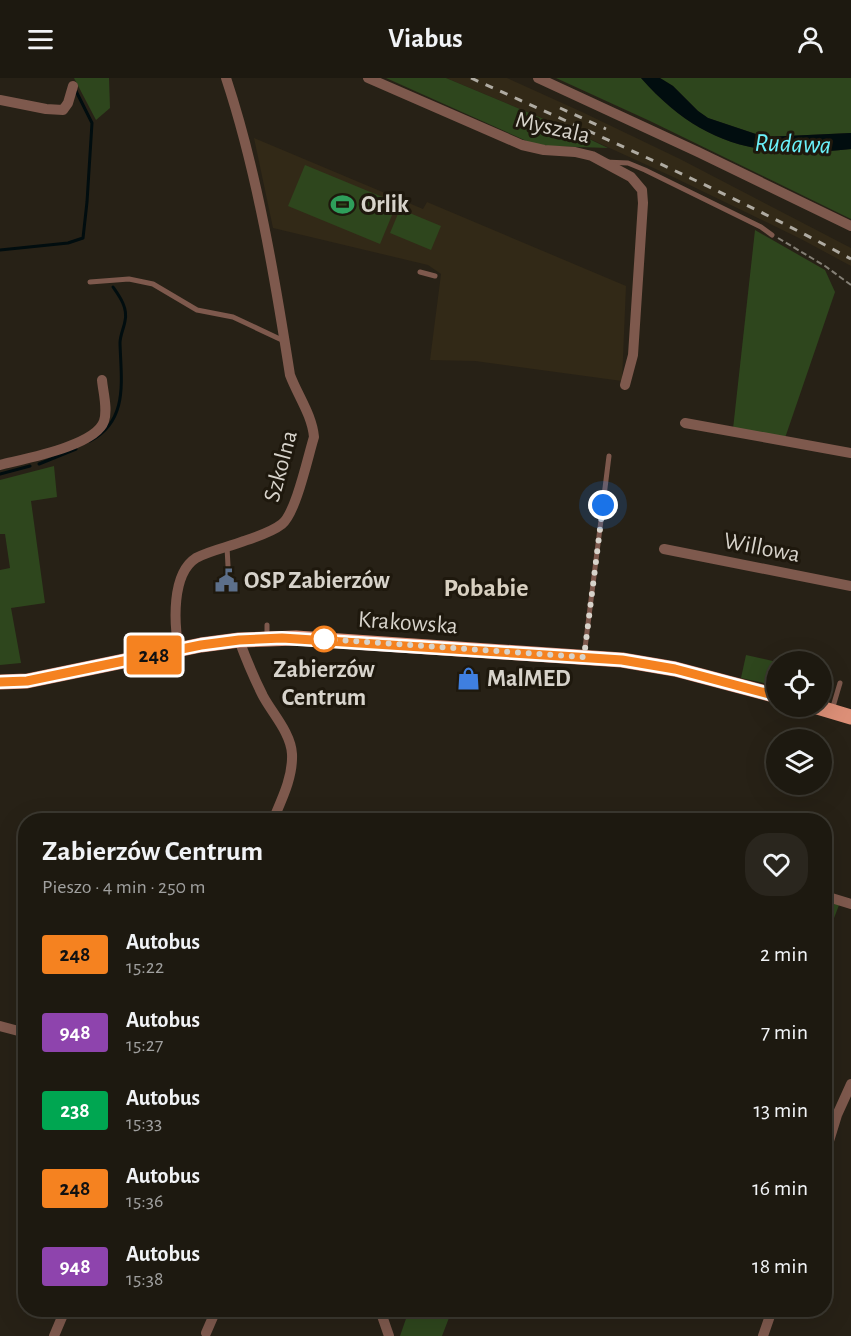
<!DOCTYPE html>
<html lang="pl">
<meta charset="utf-8">
<style>
body{margin:0;font-family:"Alegreya Sans",sans-serif;background:#2a261e;color:#f1f3f6;height:100vh;display:flex;flex-direction:column;font-size:22px;white-space:nowrap}
*{box-sizing:border-box;margin:0}
p{font-size:20px;color:#a0a09f}
.icon{flex:none;width:33px;height:33px;fill:none;stroke:currentColor;stroke-width:2;stroke-linecap:round;stroke-linejoin:round}
.map{position:relative;flex:1;overflow:hidden}
.details{position:absolute;left:18px;top:735px;width:814px;height:504px;display:flex;flex-direction:column;background:#1d1910;border-radius:24px;box-shadow:0 6px 24px #0002,0 0 0 2px #3b3830}
.details>*{flex:none}
.badge{padding:0 12px;border-radius:4px;font-size:21px;line-height:39px}
.buttons{position:absolute;left:766px;top:573px;display:grid;gap:12px}
.buttons a{display:grid;place-items:center;width:66px;height:66px;border-radius:50%;background:#1d1910;box-shadow:0 6px 24px #0002,0 0 0 2px #3b3830;font-size:30px}
.you{position:absolute;width:30px;height:30px;margin:-15px;border:4px solid #fff;border-radius:50%;background:#1a73e8;box-shadow:0 0 0 9px #1a73e833}
.map>.badge{position:absolute;translate:-50% -50%;box-shadow:0 0 0 3px #fff}
.round{display:grid;place-items:center;flex:none;width:63px;height:63px;border-radius:24px;background:#2a261e}
.headline{display:flex;align-items:center;justify-content:space-between;height:102px;padding:0 24px}
h1{font-size:28px;font-weight:700;line-height:45px}
ul{padding:0;list-style:none}
li{display:flex;align-items:center;gap:18px;height:78px;padding:0 24px}
li div{flex:1}
li b{display:block;font-size:22px}
li em{font-style:normal}
li .badge{min-width:66px;font-weight:700;text-align:center}
header{display:flex;justify-content:space-between;align-items:center;height:78px;padding:0 24px;background:#1d1910;font-size:27px;font-weight:700}
.map>svg:first-child{display:block}
.built{fill:#322917}
.green{fill:#2e461d}
.water{fill:#010d0f}
.lines{fill:none;stroke-linecap:round;stroke-linejoin:round}
.stream{stroke:#010d0f;stroke-width:3}
.path{stroke:#847f75;stroke-width:2;stroke-dasharray:6 3;stroke-linecap:butt}
.lane{stroke:#7e594d;stroke-width:5}
.street{stroke:#7e594d;stroke-width:10}
.primary{stroke:#dc8f77;stroke-width:15}
.rail{stroke:#afaba2;stroke-width:3;stroke-dasharray:8 8;stroke-linecap:butt}
.line-casing{stroke:#fff;stroke-width:14}
.line{stroke:#f58220;stroke-width:9}
.walk{stroke:#d7d3cb;stroke-width:6;stroke-dasharray:0 10.8}
.stop-dot{fill:#fff;stroke:#f58220;stroke-width:3}
.labels{text-anchor:middle;stroke-width:6;stroke-linejoin:round;paint-order:stroke}
.street-label{font-size:24px;fill:#d7d3cb;stroke:#1e180d}
.poi-label{font-size:24px;font-weight:bold;fill:#d7d3cb;stroke:#1e180d;text-anchor:start}
.stop-label{font-size:24px;font-weight:bold;fill:#d7d3cb;stroke:#1e180d}
.water-label{font-size:26px;font-style:italic;fill:#6af1fa;stroke:#1e180d}
.neighbourhood-label{font-size:26px;font-weight:bold;fill:#d8d0c1;stroke:#1e180d}
</style>
<header><svg class="icon" aria-label="menu" viewBox="0 0 24 24"><path d="M4 6h16M4 12h16M4 18h16"/></svg>Viabus<svg class="icon" aria-label="person" viewBox="0 0 24 24"><circle cx="12" cy="8" r="4"/><path d="M4 21q1-7 8-7t8 7"/></svg></header>
<div class="map">
<svg width="851" height="1258" viewBox="0 0 851 1258">
<rect width="100%" height="100%" fill="#272116"/>
<g class="built">
<polygon points="446,0 507,0 582,34 680,81 851,170 851,188 801,161 671,98 568,51"/>
<polygon points="254,60 423,131 427,124 626,208 622,303 475,283 430,282 441,196 428,187 273,150"/>
</g>
<g class="green">
<polygon points="74,0 109,0 110,30 96,42"/>
<polygon points="386,0 446,0 568,51 608,70 548,68 531,65"/>
<path d="M556,0H641C702,69 762,81 851,71V141L650,43Z"/>
<polygon points="660,0 851,0 851,55 765,59 708,40 698,33 673,8"/>
<polygon points="305,87 397,125 380,166 288,128"/>
<polygon points="400,131 441,148 431,172 390,155"/>
<polygon points="755,152 825,192 835,214 785,360 733,351"/>
<polygon points="54,388 57,419 31,423 45,525 11,530 21,585 0,587 0,492 10,490 5,456 0,456 0,402"/>
<polygon points="746,577 777,584 777,608 741,600"/>
<polygon points="825,822 839,827 825,864"/>
<polygon points="409,1232 452,1232 442,1258 400,1258"/>
</g>
<path class="water" d="M641,0H660L673,8L698,33L708,40L765,59L851,55V71C762,81 702,69 641,0Z"/>
<g class="lines">
<g class="stream">
<polyline points="0,172 68,165 83,160 87,124 92,45 76,13"/>
<path d="M90,363C129,343 121,302 120,265C120,257 124,250 125,243C128,230 120,219 113,209"/>
<polyline points="39,386 76,371"/>
<polyline points="0,396 30,388"/>
</g>
<polyline class="path" points="778,160 825,188 851,207"/>
<g class="lane">
<polyline points="605,84 628,85 645,92 761,149 772,157"/>
<polyline points="420,194 435,198"/>
<polyline points="90,204 129,201 153,206 197,232 233,239 284,263"/>
<polyline points="227,469 228,488"/>
<polyline points="267,547 267,558"/>
<polyline points="584,578 609,378"/>
<polyline points="832,632 840,605"/>
</g>
<g class="street">
<polyline points="368,0 522,67 544,72 575,74 592,78 631,99 642,112 643,125 633,277 625,307"/>
<polyline points="538,0 698,74 851,148"/>
<polyline points="0,22 46,31 63,32 68,25 73,8"/>
<polyline points="685,345 851,375"/>
<path d="M0,387C23,381 96,368 104,343C108,331 103,314 102,302"/>
<polyline points="664,471 851,508"/>
<path d="M239,562C246,581 254,600 263,618C272,635 291,655 292,676C293,699 282,721 273,742"/>
<path d="M179,572C174,546 171,496 196,480C211,472 229,469 244,463C256,459 272,454 282,446C296,435 308,378 314,359C312,337 298,318 290,297C275,201 257,93 226,0"/>
<polyline points="825,818 851,826"/>
<polyline points="0,948 26,955"/>
<polyline points="825,1076 837,1037 851,1006"/>
<polyline points="380,1232 389,1258"/>
<polyline points="206,1255 216,1232"/>
<polyline points="54,1258 65,1232"/>
<polyline points="763,1258 772,1232"/>
</g>
<g class="primary">
<polyline points="0,604 27,603 201,567 239,562 296,560 622,582 675,591 777,618"/>
<polyline points="814,628 851,639"/>
</g>
<g class="rail">
<path d="M471,0C599,58 728,114 851,181"/>
<polyline points="560,30 606,51"/>
</g>
</g>
<g class="lines">
<defs>
<polyline id="line" points="0,604 27,603 201,567 239,562 282,560 622,582 675,591 777,618"/>
</defs>
<use href="#line" class="line-casing"/>
<use href="#line" class="line"/>
<polyline class="walk" points="324,561 584,579 603,427"/>
</g>
<defs>
<symbol id="stadium-bare" viewBox="-9 -9 18 18"><path d="M0-5a6.5 5 0 1 0 0 10a6.5 5 0 1 0 0-10ZM-3.5-1.8h7v3.6h-7Z" fill="#2e9e5b" stroke="#1e180d" stroke-width="2.5" paint-order="stroke"/></symbol>
<symbol id="civic-bare" viewBox="-9 -9 18 18"><path d="M-.6-6.5H3V-4.5H.6V-3L4-1V1h2V6H-6V1h2V-1L-.6-3ZM-1.2 2.5V6h2.4V2.5Z" fill="#5c6f8a" stroke="#1e180d" stroke-width="2.5" paint-order="stroke"/></symbol>
<symbol id="shop-bare" viewBox="-9 -9 18 18"><path d="M-5-2.5h2.3a2.7 3.5 0 0 1 5.4 0H5L5.5 6h-11ZM-1.5-2.5h3a1.5 2.3 0 0 0-3 0Z" fill="#3f7fe0" stroke="#1e180d" stroke-width="2.5" paint-order="stroke"/></symbol>
</defs>
<g fill-rule="evenodd">
<use href="#stadium-bare" x="326" y="110" width="33" height="33"/>
<use href="#civic-bare" x="210" y="486" width="33" height="33"/>
<use href="#shop-bare" x="452" y="584" width="33" height="33"/>
</g>
<circle class="stop-dot" cx="324" cy="561" r="12"/>
<g class="labels">
<g class="street-label">
<text transform="translate(553 49) rotate(13)" y="8">Myszala</text>
<text transform="translate(280 388) rotate(-75)" y="8">Szkolna</text>
<text transform="translate(762 469) rotate(11)" y="8">Willowa</text>
<text transform="translate(408 544) rotate(4)" y="8">Krakowska</text>
</g>
<g class="poi-label">
<text x="361" y="134">Orlik</text>
<text x="244" y="510">OSP Zabierzów</text>
<text x="487" y="608">MalMED</text>
</g>
<g class="stop-label">
<text x="324" y="599">Zabierzów<tspan x="324" dy="28">Centrum</tspan></text>
</g>
<g class="water-label">
<text transform="translate(793 65) rotate(2)" y="9">Rudawa</text>
</g>
<g class="neighbourhood-label">
<text x="486" y="518">Pobabie</text>
</g>
</g>
</svg>
<div class="buttons">
<a><svg class="icon" aria-label="locate" viewBox="0 0 24 24"><circle cx="12" cy="12" r="6"/><path d="M12 2v4M12 18v4M2 12h4M18 12h4"/></svg></a>
<a><svg class="icon" aria-label="layers" viewBox="0 0 24 24"><path d="M12 4l9 5-9 5-9-5zM3 14l9 5 9-5"/></svg></a>
</div>
<div class="you" style="left:603px;top:427px"></div>
<b class="badge" style="left:154px;top:577px;background:#f58220;color:#111">248</b>
<section class="details">
<div class="headline"><div><h1>Zabierzów Centrum</h1><p>Pieszo · 4 min · 250 m</p></div><a class="round"><svg class="icon" aria-label="heart" viewBox="0 0 24 24"><path d="M12 20l-8-8c-3-5 5-10 8-4 3-6 11-1 8 4z"/></svg></a></div>
<ul>
<li><span class="badge" style="background:#f58220;color:#111">248</span><div><b>Autobus</b><p>15:22</p></div><em>2 min</em></li>
<li><span class="badge" style="background:#8e44ad;color:#fff">948</span><div><b>Autobus</b><p>15:27</p></div><em>7 min</em></li>
<li><span class="badge" style="background:#00a651;color:#fff">238</span><div><b>Autobus</b><p>15:33</p></div><em>13 min</em></li>
<li><span class="badge" style="background:#f58220;color:#111">248</span><div><b>Autobus</b><p>15:36</p></div><em>16 min</em></li>
<li><span class="badge" style="background:#8e44ad;color:#fff">948</span><div><b>Autobus</b><p>15:38</p></div><em>18 min</em></li>
</ul>
</section>
</div>
